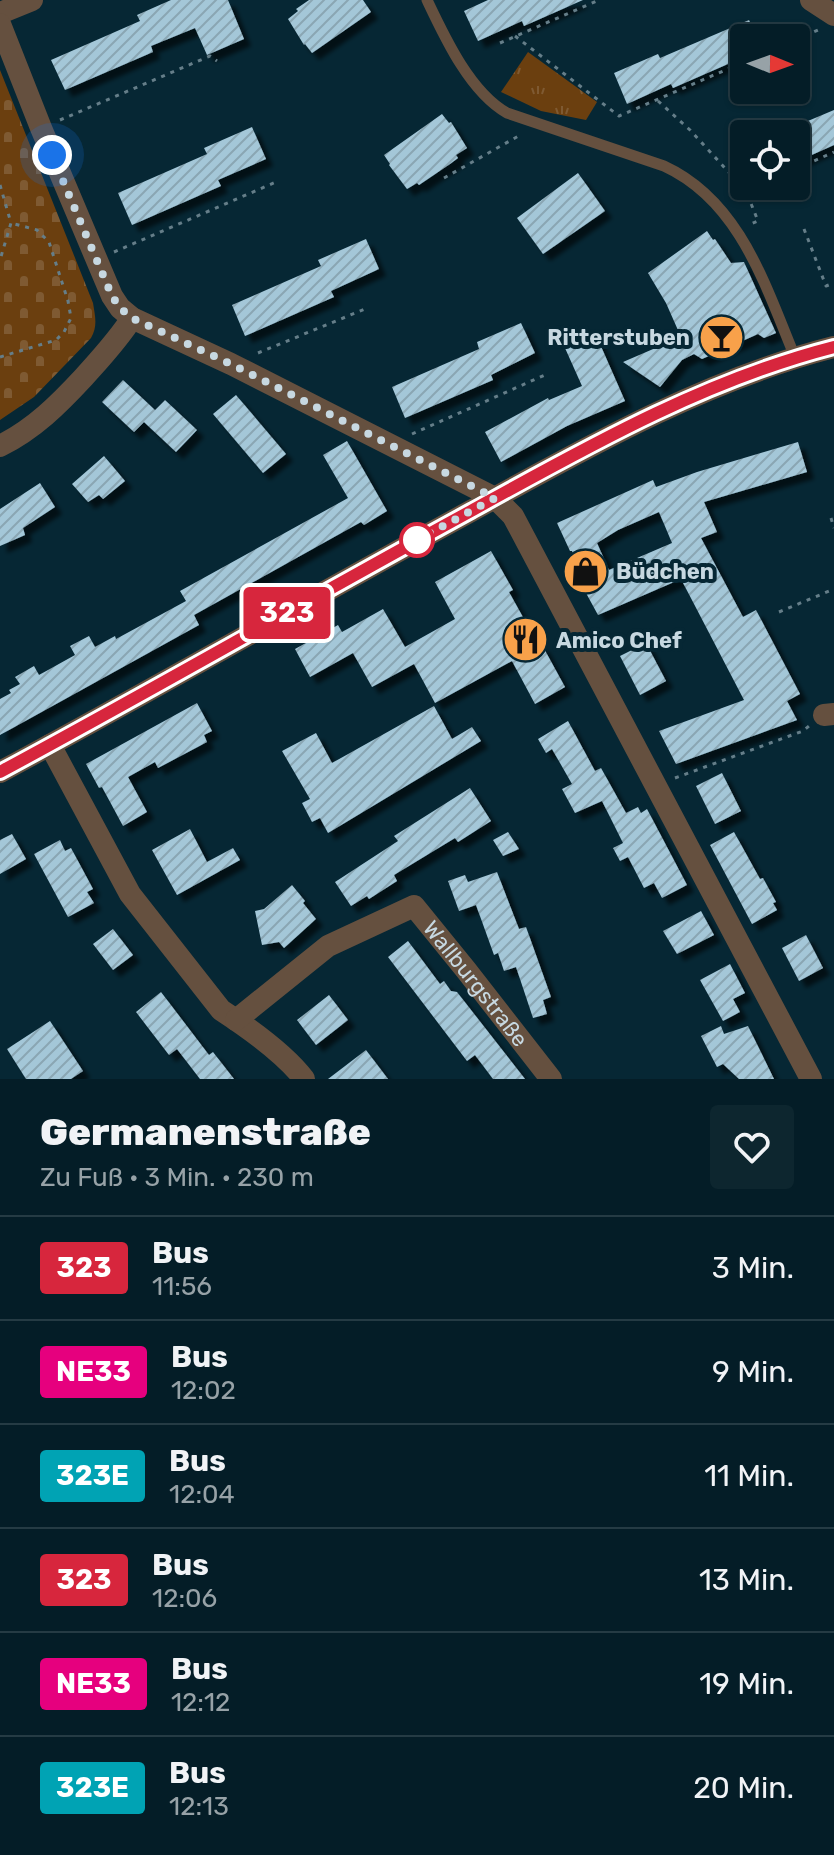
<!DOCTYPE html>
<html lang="de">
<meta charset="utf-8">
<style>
body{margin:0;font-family:Rubik,sans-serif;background:#0d262f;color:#f1f3f6;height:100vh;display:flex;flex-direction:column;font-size:30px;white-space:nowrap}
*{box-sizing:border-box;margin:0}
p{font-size:26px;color:#97a2a7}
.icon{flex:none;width:44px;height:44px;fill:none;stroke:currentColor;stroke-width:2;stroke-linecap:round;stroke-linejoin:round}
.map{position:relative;height:1079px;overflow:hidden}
.panel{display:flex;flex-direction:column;background:#041d27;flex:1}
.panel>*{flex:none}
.badge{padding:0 16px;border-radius:6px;font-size:28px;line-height:52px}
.needle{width:52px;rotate:91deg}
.controls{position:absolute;left:730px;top:24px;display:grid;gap:16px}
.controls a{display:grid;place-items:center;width:80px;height:80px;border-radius:8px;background:#041d27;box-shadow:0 2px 6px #0004,0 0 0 2px #253b44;font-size:40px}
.you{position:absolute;width:40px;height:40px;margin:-20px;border:6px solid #fff;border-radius:50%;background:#1a73e8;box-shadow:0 0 0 12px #1a73e833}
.map>.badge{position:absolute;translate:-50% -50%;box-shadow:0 0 0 4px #fff}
.round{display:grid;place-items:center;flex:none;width:84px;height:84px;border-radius:8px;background:#0d262f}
.headline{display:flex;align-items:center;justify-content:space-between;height:136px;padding:0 40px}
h1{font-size:38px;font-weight:800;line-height:60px}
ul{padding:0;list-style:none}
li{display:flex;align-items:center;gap:24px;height:104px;padding:0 40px;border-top:2px solid #253b44}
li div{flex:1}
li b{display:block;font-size:30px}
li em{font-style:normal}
li .badge{min-width:88px;font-weight:700;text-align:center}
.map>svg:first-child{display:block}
.cemetery{fill:url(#cemetery-stones)}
.park{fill:url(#park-tufts)}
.building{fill:url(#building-hatch);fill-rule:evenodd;filter:url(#shadow)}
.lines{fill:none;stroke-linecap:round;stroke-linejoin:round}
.path{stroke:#657e89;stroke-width:3;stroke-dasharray:4 6;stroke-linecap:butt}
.service{stroke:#65503f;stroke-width:11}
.minor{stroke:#65503f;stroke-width:22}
.line-casing{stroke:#fff;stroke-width:18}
.line{stroke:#d7263d;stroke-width:12}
.walk{stroke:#c7d8e1;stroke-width:8;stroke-dasharray:0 14.4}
.stop-dot{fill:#fff;stroke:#d7263d;stroke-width:4}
.labels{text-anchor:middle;stroke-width:8;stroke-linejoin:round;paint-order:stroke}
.poi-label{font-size:22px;font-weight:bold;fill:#c7d8e1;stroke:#062734;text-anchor:start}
.street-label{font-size:22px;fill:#c7d8e1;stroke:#062734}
</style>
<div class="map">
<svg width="834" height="1079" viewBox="0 0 834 1079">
<defs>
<pattern id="cemetery-stones" width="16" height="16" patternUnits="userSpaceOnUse" patternTransform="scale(2)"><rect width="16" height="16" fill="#6b3f0f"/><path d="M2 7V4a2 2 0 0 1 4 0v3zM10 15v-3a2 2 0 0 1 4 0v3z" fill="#7f5a32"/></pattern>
<pattern id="park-tufts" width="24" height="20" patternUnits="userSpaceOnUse" patternTransform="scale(2)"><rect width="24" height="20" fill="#6b3f0f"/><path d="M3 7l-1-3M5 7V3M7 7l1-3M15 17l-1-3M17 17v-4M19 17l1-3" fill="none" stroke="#7f5a32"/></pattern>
<pattern id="building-hatch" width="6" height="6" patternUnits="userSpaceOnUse" patternTransform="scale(2)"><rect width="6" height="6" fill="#a4c7d8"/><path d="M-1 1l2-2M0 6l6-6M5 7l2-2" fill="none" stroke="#8aa6b3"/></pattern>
<filter id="shadow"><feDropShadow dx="7" dy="7" stdDeviation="2" flood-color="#0009"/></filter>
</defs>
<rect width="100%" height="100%" fill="#062734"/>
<path class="cemetery" d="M0,70L93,303C95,316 98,326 91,338L34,397L0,420Z"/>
<polygon class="park" points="528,52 597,102 586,120 541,111 501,92"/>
<g class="building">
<polygon points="171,0 228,0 244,39 207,55 195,28 151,46 153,52 65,90 51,60 140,21 137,15"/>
<polygon points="309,0 363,0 371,12 312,53 305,44 304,45 288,19 298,11 296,9"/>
<polygon points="488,0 583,0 524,26 522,21 478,41 464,11"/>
<polygon points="749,20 757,38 744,38 744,57 673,88 671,84 627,104 614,73 658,54 660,58"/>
<polygon points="834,110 834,145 796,162 796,126"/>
<polygon points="442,114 449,123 451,122 467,148 456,155 458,158 450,164 419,185 417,183 407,189 389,165 390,164 384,155"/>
<polygon points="252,127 266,159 218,180 221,186 132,225 118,193 207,154 204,148"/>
<polygon points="578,173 605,211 543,254 517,218"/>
<polygon points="707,231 713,240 715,239 731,263 744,262 776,333 764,338 758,334 702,359 694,354 682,360 660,387 623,362 681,337 666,303 648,273"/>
<polygon points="366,239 379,269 331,291 334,297 245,336 232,305 321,266 318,260"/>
<polygon points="521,323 535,353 491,375 493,380 405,418 392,387 479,349 477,342"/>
<polygon points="596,335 625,401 567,426 501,462 485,432 548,398 549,400 582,386 565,348"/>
<polygon points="123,380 155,410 165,400 197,430 176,452 144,422 134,432 102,402"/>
<polygon points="236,395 286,454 263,473 213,414"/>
<polygon points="347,441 387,511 364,525 361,522 194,615 199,625 0,735 0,699 11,693 9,690 20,684 15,677 34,666 39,675 75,655 70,646 89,636 95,647 115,636 116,639 186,601 180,591 348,498 323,455"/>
<path d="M798,442L807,472L704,502L717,532L701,538L743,617L756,610L800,694L787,701L797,720L676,764L659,731L744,700L681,579L598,615L580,582L584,580L572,551H570L557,523L653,480L656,487L697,472ZM659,512L672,543L609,570L597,543L618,530Z"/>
<polygon points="104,456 125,481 103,499 99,495 88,502 72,484"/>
<polygon points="40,483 55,507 23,528 25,535 0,546 0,509"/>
<polygon points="491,551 513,590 509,592 539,646 542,645 565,687 535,704 512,661 435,703 414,664 372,687 353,653 310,677 295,649 338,625 342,632 383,609 405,647 455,619 435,582"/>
<polygon points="646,643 666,681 640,695 620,656"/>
<polygon points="197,703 212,731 204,735 207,742 158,768 155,762 128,777 147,812 123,826 102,787 99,788 86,764"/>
<polygon points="434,706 452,739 472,727 481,741 328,833 320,818 312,822 302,803 310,799 282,751 316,733 332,763"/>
<polygon points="568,721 595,771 601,768 626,813 638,807 641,813 647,809 687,885 662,898 654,883 644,888 628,857 620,861 613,848 623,843 602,801 575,813 562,789 572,784 552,749 546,753 538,739"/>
<polygon points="722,773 741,811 715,824 696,786"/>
<polygon points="470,788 491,821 458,842 455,838 394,875 397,881 369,899 367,896 351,906 335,882 398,841 394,836"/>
<polygon points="190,829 207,862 233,848 240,860 177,895 152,850"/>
<polygon points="508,832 519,849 503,856 493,840"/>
<polygon points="734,832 760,879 763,878 776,902 773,903 777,910 752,924 710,845"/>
<polygon points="12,834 26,859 0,874 0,840"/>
<polygon points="60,840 65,851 71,848 93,889 87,892 94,903 68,917 34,854"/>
<polygon points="497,872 519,929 526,927 551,997 543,1000 547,1014 533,1018 516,967 504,971 498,953 494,955 476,905 459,911 448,881 465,875 468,882"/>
<polygon points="292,885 305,901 303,903 316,919 284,948 279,942 262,945 255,911 264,909"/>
<polygon points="701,911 714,935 677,954 663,931"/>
<polygon points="113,929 133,955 113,970 93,944"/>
<polygon points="806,935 823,968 799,981 782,948"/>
<polygon points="408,941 440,984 444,981 451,991 457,992 525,1079 493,1079 475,1055 467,1061 388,957"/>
<polygon points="730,964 745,993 733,999 740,1012 723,1021 700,980"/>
<polygon points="161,992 209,1055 213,1052 234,1079 200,1079 177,1049 169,1055 136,1012"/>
<polygon points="329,995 348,1020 316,1045 297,1020"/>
<polygon points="50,1021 83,1071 71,1079 26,1079 7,1049"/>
<polygon points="721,1026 724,1034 748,1026 774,1079 739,1079 723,1064 717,1067 701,1036"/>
<polygon points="366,1050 388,1079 328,1079"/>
</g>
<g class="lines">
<g class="path">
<polyline points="515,36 619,116 744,62"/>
<polyline points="796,40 818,30"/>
<polyline points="500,43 599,0"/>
<polyline points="658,101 690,130 746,191 758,221 748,225"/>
<polyline points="60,120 210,56 217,61"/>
<polyline points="796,169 834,152"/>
<polyline points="444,178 522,134"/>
<polyline points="0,185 11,223 0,260"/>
<polyline points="746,191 757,186"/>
<polyline points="804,229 826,286 834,283"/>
<polyline points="114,252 276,182"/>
<polyline points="258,353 365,309"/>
<polyline points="0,357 56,340 64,332 71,318 68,301 49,242 37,230 11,223"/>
<polyline points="412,434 547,374"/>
<polyline points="831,518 834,528"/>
<polyline points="779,612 834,589"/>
<polyline points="675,778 803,731 809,726"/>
</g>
<path class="service" d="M427,0C445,38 470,92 507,113L664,166C740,201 765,285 795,357"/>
<g class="minor">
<polyline points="811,0 834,15"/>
<polyline points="0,13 32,0"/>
<polyline points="0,24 41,128 112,296 120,308 132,318 231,364 495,498 513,516 811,1079"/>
<path d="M0,446C34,429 58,405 84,377C101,358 118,340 132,318"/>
<polyline points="824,715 834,714"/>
<path d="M50,745L130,894L221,1010C247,1027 285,1054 304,1079"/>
<path d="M0,772C158,687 313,597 471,511C587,447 705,380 834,347"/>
<path id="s1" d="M236,1020L328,946L414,906L466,970L551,1079"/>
</g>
</g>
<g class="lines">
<defs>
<path id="line" d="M0,772C158,687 313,597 471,511C587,447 705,380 834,347"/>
</defs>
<use href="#line" class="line-casing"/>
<use href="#line" class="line"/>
<polyline class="walk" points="52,155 112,296 120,308 132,318 231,364 495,498 417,540"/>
</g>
<defs>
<symbol id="bar-disc" viewBox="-11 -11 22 22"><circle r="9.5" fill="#f8a14a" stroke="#062734"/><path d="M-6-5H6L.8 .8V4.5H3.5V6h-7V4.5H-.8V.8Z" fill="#111"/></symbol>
<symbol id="shop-disc" viewBox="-11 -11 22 22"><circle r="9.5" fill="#f8a14a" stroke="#062734"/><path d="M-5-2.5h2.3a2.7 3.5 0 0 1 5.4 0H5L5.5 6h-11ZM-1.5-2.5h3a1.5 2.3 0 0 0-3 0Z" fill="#111"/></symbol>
<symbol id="restaurant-disc" viewBox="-11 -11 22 22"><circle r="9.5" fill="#f8a14a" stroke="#062734"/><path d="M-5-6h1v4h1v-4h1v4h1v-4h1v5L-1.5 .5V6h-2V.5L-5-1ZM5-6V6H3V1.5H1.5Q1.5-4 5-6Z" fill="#111"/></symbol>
</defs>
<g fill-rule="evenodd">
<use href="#bar-disc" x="696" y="312" width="51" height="51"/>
<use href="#shop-disc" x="560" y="546" width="51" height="51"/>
<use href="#restaurant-disc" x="500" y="614" width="51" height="51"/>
</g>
<circle class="stop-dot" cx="417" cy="540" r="16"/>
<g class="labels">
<g class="poi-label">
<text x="690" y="345" text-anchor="end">Ritterstuben</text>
<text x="616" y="579">Büdchen</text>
<text x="556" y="648">Amico Chef</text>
</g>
<g class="street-label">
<text dy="8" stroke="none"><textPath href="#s1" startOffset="312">Wallburgstraße</textPath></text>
</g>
</g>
</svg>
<div class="controls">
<a><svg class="needle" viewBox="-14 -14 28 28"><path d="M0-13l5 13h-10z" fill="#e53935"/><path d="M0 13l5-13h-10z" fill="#97a2a7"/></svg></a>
<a><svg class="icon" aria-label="locate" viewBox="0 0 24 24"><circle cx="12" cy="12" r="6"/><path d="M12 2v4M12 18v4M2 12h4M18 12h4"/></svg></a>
</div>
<div class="you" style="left:52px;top:155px"></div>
<b class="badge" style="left:287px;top:613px;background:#d7263d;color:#fff">323</b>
</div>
<section class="panel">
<div class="headline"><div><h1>Germanenstraße</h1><p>Zu Fuß · 3 Min. · 230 m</p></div><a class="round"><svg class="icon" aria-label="heart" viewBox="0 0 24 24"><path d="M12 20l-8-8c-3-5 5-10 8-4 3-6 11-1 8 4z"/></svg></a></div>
<ul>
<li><span class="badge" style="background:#d7263d;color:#fff">323</span><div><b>Bus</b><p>11:56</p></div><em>3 Min.</em></li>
<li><span class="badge" style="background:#e6007e;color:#fff">NE33</span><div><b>Bus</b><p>12:02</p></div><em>9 Min.</em></li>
<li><span class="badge" style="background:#00a3b4;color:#fff">323E</span><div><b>Bus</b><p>12:04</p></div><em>11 Min.</em></li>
<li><span class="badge" style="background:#d7263d;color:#fff">323</span><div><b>Bus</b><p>12:06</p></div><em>13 Min.</em></li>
<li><span class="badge" style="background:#e6007e;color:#fff">NE33</span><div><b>Bus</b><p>12:12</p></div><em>19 Min.</em></li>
<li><span class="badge" style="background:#00a3b4;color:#fff">323E</span><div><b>Bus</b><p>12:13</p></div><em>20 Min.</em></li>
</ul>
</section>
